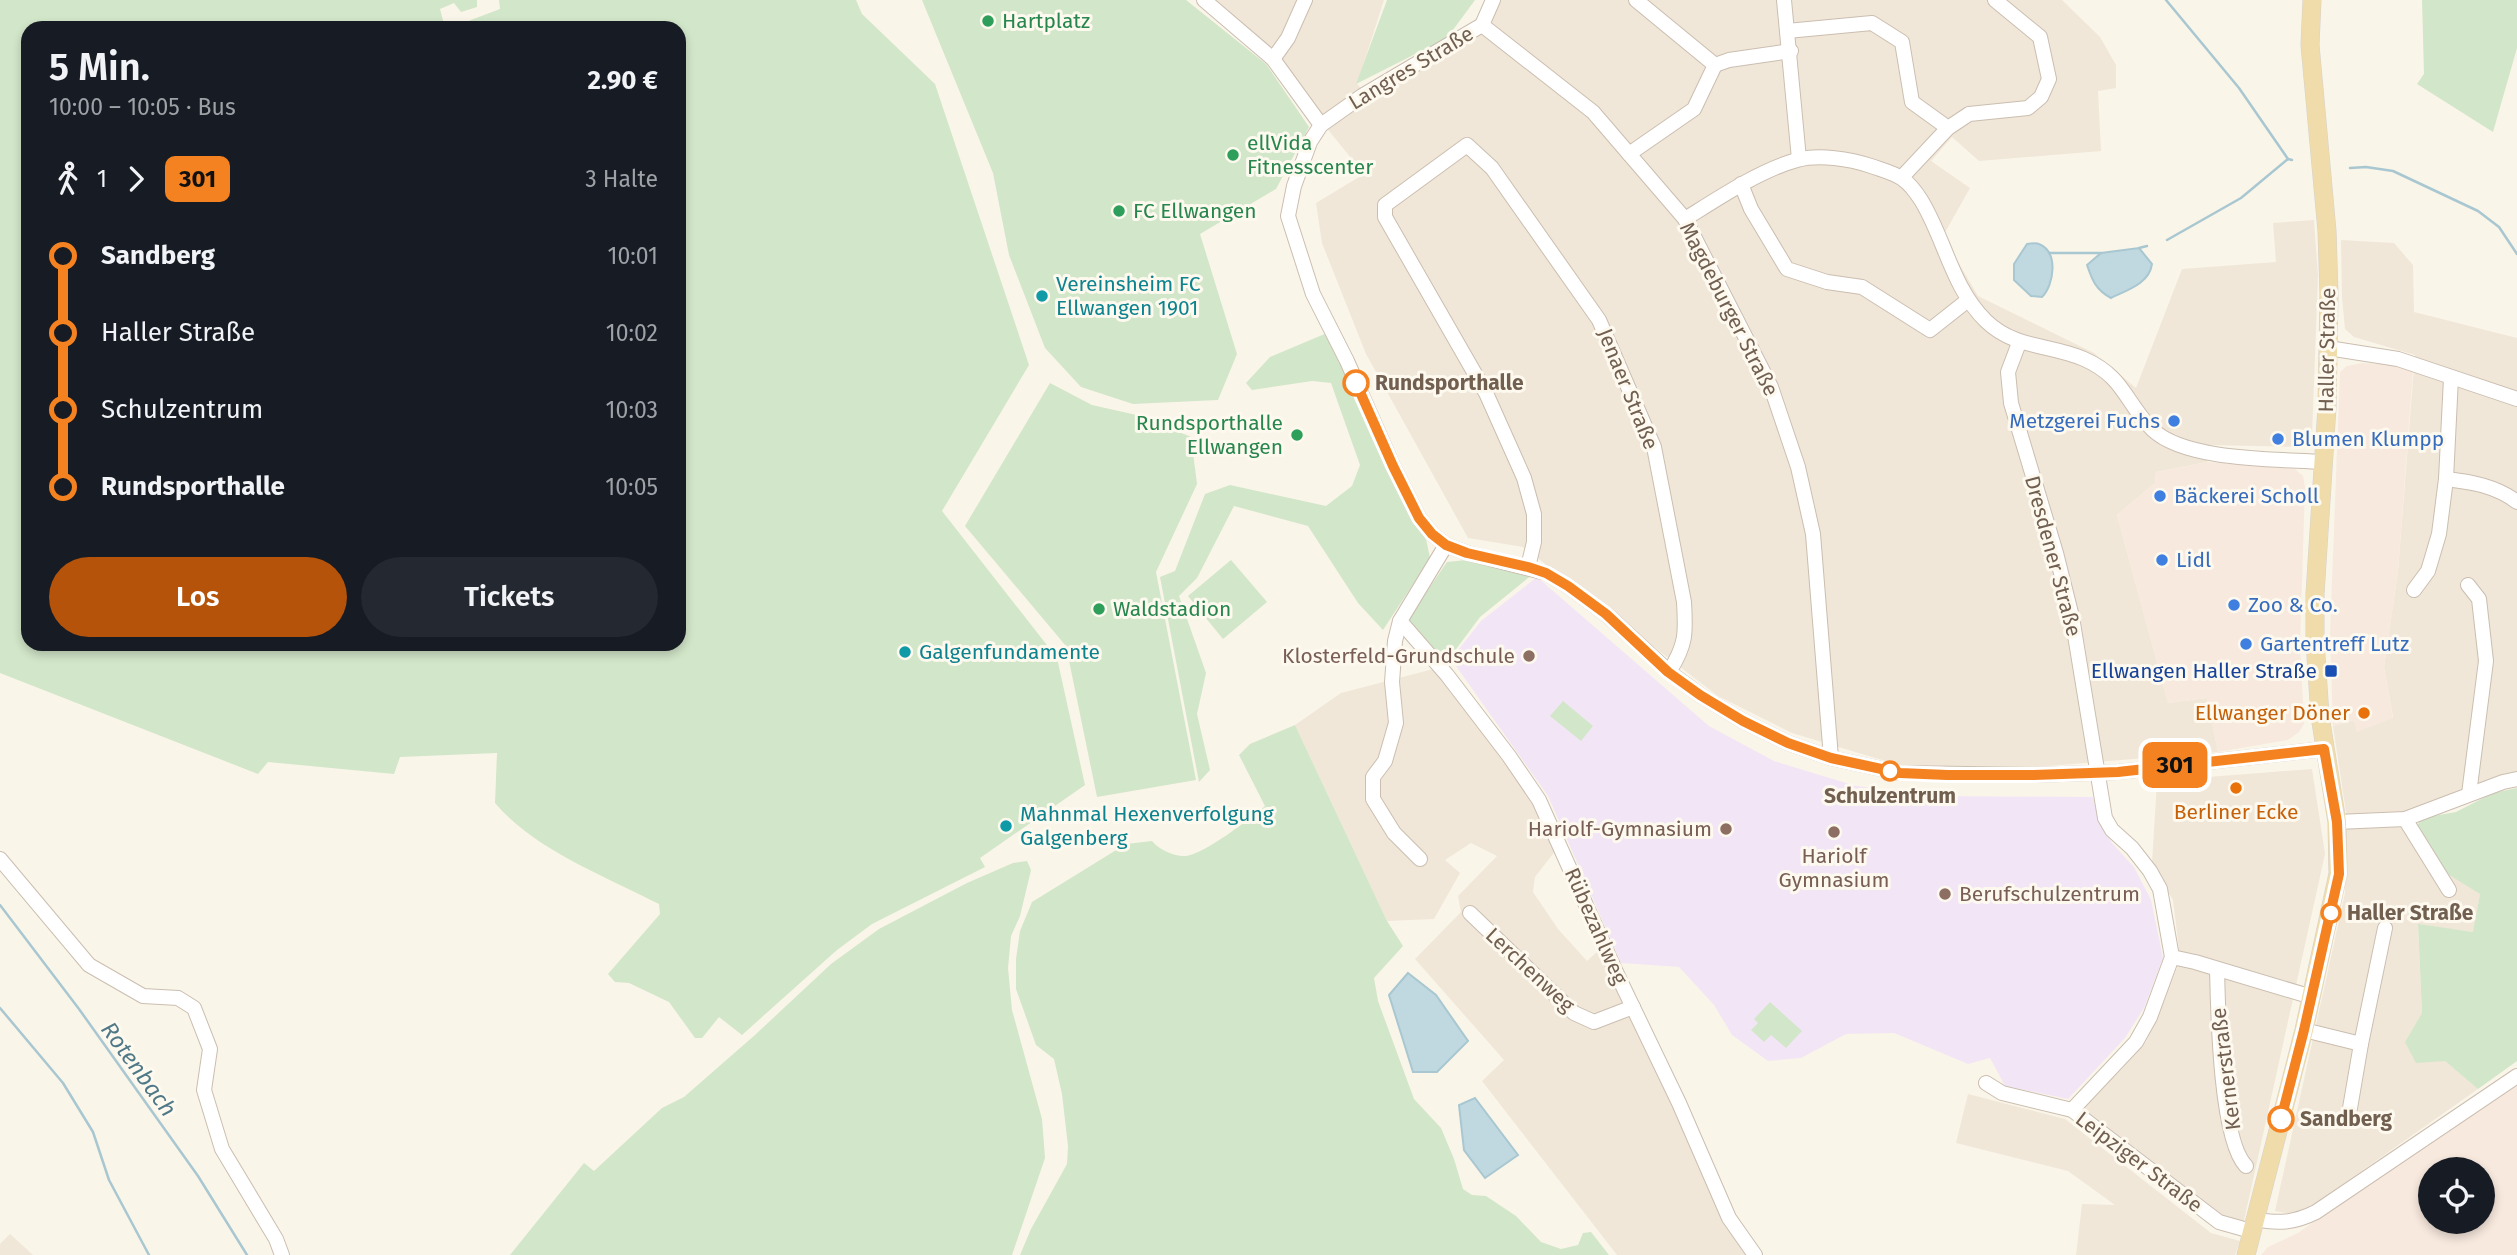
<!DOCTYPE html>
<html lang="de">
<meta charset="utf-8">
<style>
body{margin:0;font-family:"Fira Sans",sans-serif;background:#242831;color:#f1f3f6;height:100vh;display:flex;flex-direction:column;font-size:26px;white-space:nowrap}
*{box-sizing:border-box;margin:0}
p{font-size:23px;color:#9ea1a6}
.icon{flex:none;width:38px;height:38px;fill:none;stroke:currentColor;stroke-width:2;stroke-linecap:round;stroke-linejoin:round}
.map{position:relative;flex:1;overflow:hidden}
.side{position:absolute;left:21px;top:21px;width:665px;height:630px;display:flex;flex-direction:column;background:#171b24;border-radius:21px;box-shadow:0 4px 10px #0003}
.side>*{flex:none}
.badge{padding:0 14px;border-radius:10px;font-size:24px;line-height:46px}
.tools{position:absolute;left:2418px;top:1157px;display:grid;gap:14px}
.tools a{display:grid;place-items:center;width:77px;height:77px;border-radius:50%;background:#171b24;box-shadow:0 4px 10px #0003;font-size:35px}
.map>.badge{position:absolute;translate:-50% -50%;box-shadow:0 0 0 4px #fff}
.legs{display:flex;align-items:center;gap:10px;height:77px;padding:0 28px;font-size:23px}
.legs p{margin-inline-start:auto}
.summary{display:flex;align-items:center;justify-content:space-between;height:119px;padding:0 28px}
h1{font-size:38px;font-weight:600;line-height:52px}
.button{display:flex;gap:14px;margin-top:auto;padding:14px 28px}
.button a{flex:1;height:80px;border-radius:42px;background:#b45309;color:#fff;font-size:28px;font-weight:600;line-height:80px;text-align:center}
.button a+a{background:#242831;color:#f1f3f6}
ul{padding:0 28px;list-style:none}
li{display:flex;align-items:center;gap:24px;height:77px;font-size:26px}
li i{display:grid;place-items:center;width:10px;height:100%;margin:0 9px;background:currentColor}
li i::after{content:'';width:18px;height:18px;margin:-9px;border:5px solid;border-radius:50%;background:#171b24}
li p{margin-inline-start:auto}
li:first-child i{background:linear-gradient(#0000 50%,currentColor 0)}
li:last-child i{background:linear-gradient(currentColor 50%,#0000 0)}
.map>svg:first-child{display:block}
.residential{fill:#f0e7d8}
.commercial{fill:#f8e9de;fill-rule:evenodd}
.education{fill:#f2e6f6}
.green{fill:#d2e6c9}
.water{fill:#c0d9e1;stroke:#a8c7d1;stroke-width:2}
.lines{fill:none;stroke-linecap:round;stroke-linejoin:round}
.stream{stroke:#a8c7d1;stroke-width:2.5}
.minor-casing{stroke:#cbbeb0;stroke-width:16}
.major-casing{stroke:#d7d2ce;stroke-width:19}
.minor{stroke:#fff;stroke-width:14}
.major{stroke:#efdcaa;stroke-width:18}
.line-1-casing{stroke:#fff;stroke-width:16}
.line-1{stroke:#f58220;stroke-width:10}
.leisure-dot{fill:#2e9e5b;stroke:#fdf9ef;stroke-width:2.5}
.culture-dot{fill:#0f9aa8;stroke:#fdf9ef;stroke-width:2.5}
.stop-1-dot{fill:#fff;stroke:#f58220;stroke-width:3.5}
.shop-dot{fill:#3f7fe0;stroke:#fdf9ef;stroke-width:2.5}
.education-dot{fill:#8d6e63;stroke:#fdf9ef;stroke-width:2.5}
.transit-dot{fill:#1a4fb4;stroke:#fdf9ef;stroke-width:2.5}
.food-dot{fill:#e8710a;stroke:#fdf9ef;stroke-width:2.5}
.labels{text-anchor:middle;stroke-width:6;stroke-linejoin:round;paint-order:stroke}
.leisure-label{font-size:21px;fill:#27864d;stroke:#fdf9ef;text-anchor:start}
.street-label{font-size:21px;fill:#715f50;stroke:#fdf9ef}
.culture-label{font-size:21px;fill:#0d838f;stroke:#fdf9ef;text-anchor:start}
.stop-label{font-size:21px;font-weight:bold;fill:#715f50;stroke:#fdf9ef;text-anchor:start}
.shop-label{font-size:21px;fill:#366cbe;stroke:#fdf9ef;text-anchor:start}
.education-label{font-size:21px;fill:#785e54;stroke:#fdf9ef;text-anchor:end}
.transit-label{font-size:21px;fill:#164399;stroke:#fdf9ef;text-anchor:end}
.food-label{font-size:21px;fill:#c56008;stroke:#fdf9ef;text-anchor:end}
.water-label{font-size:23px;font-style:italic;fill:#507988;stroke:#fdf9ef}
</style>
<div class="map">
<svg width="2517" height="1255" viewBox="0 0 2517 1255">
<rect width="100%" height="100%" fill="#faf5e9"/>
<g class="residential">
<polygon points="1210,0 1384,0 1357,84 1370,97 1457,52 1495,7 1498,0 2062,0 2100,37 2116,65 2116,88 2098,91 2101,151 1979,161 1952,137 1931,161 1970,188 1943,236 1978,296 2094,353 2136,388 2182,269 2276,262 2273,223 2314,220 2318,276 2312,435 2304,447 2210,445 2207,462 2156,472 2155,483 2117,515 2168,703 2207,698 2218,752 2036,767 1902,766 1792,733 1718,696 1523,547 1468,538 1366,354 1322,243 1316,203 1364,174 1256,41"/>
<polygon points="2341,240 2394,243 2413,265 2414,312 2517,338 2517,780 2395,814 2480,894 2474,932 2418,925 2422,1013 2405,1042 2445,1061 2478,1089 2316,1203 2292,1214 2275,1211 2345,893 2347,819 2333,726 2354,720 2357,731 2393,717 2384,667 2398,571 2415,355 2354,337 2345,329 2342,298"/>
<polygon points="1437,668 1536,801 1556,850 1535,877 1533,892 1558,929 1587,961 1601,948 1747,1255 1617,1255 1482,1081 1504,1060 1415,959 1461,912 1458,896 1497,856 1471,843 1445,860 1460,873 1434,919 1387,921 1295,725 1341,693"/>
<polygon points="2312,769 2325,854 2243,1225 2221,1220 2079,1109 2123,1068 2146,1042 2177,968 2179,949 2173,900 2152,863 2157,781"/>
<polygon points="1968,1094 2065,1119 2211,1233 2240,1241 2235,1255 2076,1255 2082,1204 2115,1205 2068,1171 1956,1143"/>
<polygon points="10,1234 33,1255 0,1255 0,1244"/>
</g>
<g class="commercial">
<polygon points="2362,363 2394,365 2413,371 2398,571 2384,667 2393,718 2357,732 2353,720 2333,726 2330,634 2340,372 2347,366"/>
<polygon points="2207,462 2295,469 2303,476 2305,487 2300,645 2304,724 2299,732 2288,740 2218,752 2207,698 2168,703 2117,515 2155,483 2156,472"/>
<path d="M2517,1079V1255H2261L2268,1247L2298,1233ZM2431,1169H2483V1222H2431Z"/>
</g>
<polygon class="education" points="1537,577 1709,726 1774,761 1856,786 1933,796 2093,797 2099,821 2112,843 2134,867 2151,900 2163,958 2144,1008 2125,1038 2068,1099 2005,1086 1990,1058 1968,1064 1894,1033 1846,1034 1801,1058 1768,1061 1732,1035 1714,1005 1679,967 1621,963 1548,796 1451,659 1481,621"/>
<g class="green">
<path d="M0,0H477V7L461,12L454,3L440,9L445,28H28V644H679V28H450L500,9L499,0H856L862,14L935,84L1029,365L942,511L1057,658L1085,785L980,858L985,867L872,924L837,950L742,1035L719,1017L702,1038H695L669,1002L629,983L615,982L608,974L660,914L659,904C605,876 535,850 495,803L497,753L400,757L394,774L268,762L258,774L0,673Z"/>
<polygon points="922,0 1186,0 1266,64 1309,127 1276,189 1200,234 1237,354 1218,400 1133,404 1081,387 1045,348 1009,255 993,173"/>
<polygon points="1387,0 1475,0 1447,38 1356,84"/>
<polygon points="2422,0 2517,0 2517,48 2493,132 2417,84 2424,74"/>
<polygon points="1327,333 1425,534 1430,558 1383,630 1358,603 1308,526 1234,506 1197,578 1179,596 1206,673 1197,714 1210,770 1199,782 1160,577 1175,571 1205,494 1230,485 1326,506 1352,486 1360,465 1331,383 1312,381 1252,390 1246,383 1270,357"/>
<polygon points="1050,383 1092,405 1141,416 1191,437 1197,484 1156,572 1196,780 1097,797 1066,646 965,526"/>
<polygon points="1231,560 1267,602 1223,639 1188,596"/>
<polygon points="1466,560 1533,574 1480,617 1445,664 1408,619 1447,562"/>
<polygon points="1563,701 1593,726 1581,741 1550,716"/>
<path d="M1295,725L1387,921L1403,946L1374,978L1378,1001L1414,1099L1441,1128L1454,1159L1463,1189L1472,1195L1486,1196L1516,1216L1541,1242L1561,1249L1578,1245L1583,1233L1591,1232L1609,1255H1020L1031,1229L1067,1164L1068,1146L1062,1094L1054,1059L1036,1045L1016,989V959L1020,931L1032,902L1126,844L1152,841C1158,849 1174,857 1186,856C1204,854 1250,819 1265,806L1239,755L1250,744Z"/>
<polygon points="2517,788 2517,1061 2478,1089 2445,1061 2416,1063 2405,1042 2422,1013 2418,924 2473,932 2480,894 2443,871 2416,827 2422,818 2456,812 2493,793"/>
<polygon points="1027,861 1031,870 1020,916 1011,936 1008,968 1012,1010 1042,1119 1045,1158 1012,1255 510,1255 584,1163 594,1171 662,1108 684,1097 755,1035 831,964 879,929 967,883 1013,863"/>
<polygon points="1770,1002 1802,1031 1786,1048 1771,1035 1764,1042 1751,1030 1758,1023 1754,1019"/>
</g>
<g class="water">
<path d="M2027,244C2031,244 2035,242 2039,244C2059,252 2054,285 2042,297L2031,296L2014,280V264Z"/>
<path d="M2139,248L2152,264C2149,284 2127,290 2111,298C2096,290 2092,280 2087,265L2101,253Z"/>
<polygon points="1408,973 1436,995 1468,1041 1437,1072 1413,1072 1389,995"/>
<polygon points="1475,1098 1518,1155 1485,1178 1464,1150 1459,1105"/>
</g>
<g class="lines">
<g class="stream">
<polyline points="2166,0 2239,88 2288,159 2292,160"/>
<polyline points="2350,168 2366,167 2393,171 2478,211 2499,227 2517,254"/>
<polyline points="2167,240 2241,198 2288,159"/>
<polyline points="2139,248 2147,246"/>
<polyline points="2049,253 2101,253"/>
<polyline points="0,905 79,1009 198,1176 247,1255"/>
<polyline points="0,1008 63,1083 93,1132 109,1180 149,1255"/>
</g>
<defs>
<g id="minor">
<polyline points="1204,0 1273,59 1321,125"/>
<polyline points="1493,0 1482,25 1362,96 1321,125 1310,142 1294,186 1288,216 1313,294 1347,361 1393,466 1419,518 1432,534 1446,545 1467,553 1546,573 1568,586 1606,614 1669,672 1700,695 1743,721 1788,743 1831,758 1900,773 2034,775 2118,772 2324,749"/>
<polyline points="1784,0 1799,159"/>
<polyline points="1482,25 1593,112 1685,219 1771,387 1798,467 1813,534 1831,758"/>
<polyline points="1787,31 1872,23 1902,42 1912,102 1948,128"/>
<polyline points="1273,59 1288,38 1305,0"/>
<polyline points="1715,65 1729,60 1791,51"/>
<polyline points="1629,154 1694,109 1715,65 1636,0"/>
<polyline points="1903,176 1948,128 1969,114 2028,108 2041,97 2049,79 2040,37 1995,0"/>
<polyline points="1741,184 1751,209 1787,269 1827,282 1862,287 1930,330 1968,300"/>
<path d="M1685,219C1717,199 1760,170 1797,160C1819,154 1850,159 1871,166C1897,175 1905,175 1921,200C1945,239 1952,288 1986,321C2015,349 2050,344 2084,359C2125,377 2125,403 2153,430C2186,461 2277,459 2322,462"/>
<polyline points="2019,343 2008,372 2011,403 2056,553 2072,617 2105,818 2112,830 2132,848 2150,871 2160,889 2172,957 2150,1017 2136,1042 2072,1110"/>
<polyline points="2328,348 2398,359 2517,399"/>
<path d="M2446,479C2472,482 2496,486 2517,502"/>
<path d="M1528,567L1534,542V514L1524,478L1486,393L1385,217V205L1467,145L1492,168L1599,320L1654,447L1684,602C1686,634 1686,645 1669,672"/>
<polyline points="2468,585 2479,599 2486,661 2469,794"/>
<polyline points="2414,590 2428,571 2439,534 2446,479 2451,378"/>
<polyline points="1400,621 1447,675 1509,756 1539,800 1616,972 1679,1103 1729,1218 1755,1255"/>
<polyline points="2405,819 2449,890"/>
<polyline points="2337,822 2405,819 2503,782 2517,779"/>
<polyline points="0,859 89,965 143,996 178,998 194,1008 210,1049 204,1090 222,1149 276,1239 282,1255"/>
<polyline points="1420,859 1394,833 1373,799 1373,777 1385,761 1396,723 1392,682 1395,641 1400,621 1446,545"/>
<polyline points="1470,913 1574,1013 1594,1022 1633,1007"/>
<polyline points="2172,957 2195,962 2312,997"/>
<path d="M2217,969C2218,1009 2220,1140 2246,1166"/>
<polyline points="2304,1030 2361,1044 2349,1114"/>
<polyline points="2361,1044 2385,928"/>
<polyline points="1986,1083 2002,1093 2072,1110 2219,1222 2251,1231"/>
<path d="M2254,1219C2278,1224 2294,1223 2316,1212L2517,1076"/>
</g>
<polyline id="major" points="2246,1255 2304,1030 2338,874 2337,822 2320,716 2315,641 2315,594 2327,407 2329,294 2327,231 2310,45 2312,0"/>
</defs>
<use href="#minor" class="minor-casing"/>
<use href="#major" class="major-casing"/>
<use href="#minor" class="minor"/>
<use href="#major" class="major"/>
</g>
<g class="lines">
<defs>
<polyline id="line-1" points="1356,383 1393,466 1419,518 1432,534 1446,545 1467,553 1528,567 1546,573 1568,586 1606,614 1668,672 1700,695 1743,721 1788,743 1831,758 1900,773 1947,775 2034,775 2118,772 2324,749 2337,822 2339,874 2304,1030 2281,1119"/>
</defs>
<use href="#line-1" class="line-1-casing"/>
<use href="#line-1" class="line-1"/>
</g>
<g class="leisure-dot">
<circle cx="988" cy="21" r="7"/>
<circle cx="1233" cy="155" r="7"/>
<circle cx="1119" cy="211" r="7"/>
<circle cx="1297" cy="435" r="7"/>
<circle cx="1099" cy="609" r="7"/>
</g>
<g class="culture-dot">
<circle cx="1042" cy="296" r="7"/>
<circle cx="905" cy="652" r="7"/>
<circle cx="1006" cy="826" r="7"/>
</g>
<g class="stop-1-dot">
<circle cx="1356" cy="383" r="12"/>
<circle cx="1890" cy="771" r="9"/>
<circle cx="2331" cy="913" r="9"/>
<circle cx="2281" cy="1119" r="12"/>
</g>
<g class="shop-dot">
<circle cx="2174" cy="421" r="7"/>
<circle cx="2278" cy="439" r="7"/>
<circle cx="2160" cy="496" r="7"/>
<circle cx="2162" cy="560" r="7"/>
<circle cx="2234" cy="605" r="7"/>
<circle cx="2246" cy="644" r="7"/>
</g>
<g class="education-dot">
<circle cx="1529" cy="656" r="7"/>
<circle cx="1726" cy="829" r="7"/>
<circle cx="1834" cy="832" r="7"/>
<circle cx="1945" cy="894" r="7"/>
</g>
<rect class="transit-dot" x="2324" y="664" width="14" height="14" rx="3.5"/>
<g class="food-dot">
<circle cx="2364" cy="713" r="7"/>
<circle cx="2236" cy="788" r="7"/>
</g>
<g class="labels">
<g class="leisure-label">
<text x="1002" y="28">Hartplatz</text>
<text x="1247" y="150">ellVida<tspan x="1247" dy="24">Fitnesscenter</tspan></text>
<text x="1133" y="218">FC Ellwangen</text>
<text x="1283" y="430" text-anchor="end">Rundsporthalle<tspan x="1283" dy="24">Ellwangen</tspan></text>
<text x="1113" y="616">Waldstadion</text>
</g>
<g class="street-label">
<text transform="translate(1411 68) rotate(-31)" y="7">Langres Straße</text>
<text transform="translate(1729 309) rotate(63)" y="7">Magdeburger Straße</text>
<text transform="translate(2327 350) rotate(-89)" y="7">Haller Straße</text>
<text transform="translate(1628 389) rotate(68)" y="7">Jenaer Straße</text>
<text transform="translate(2053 556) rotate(75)" y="7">Dresdener Straße</text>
<text transform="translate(1596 926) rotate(66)" y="7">Rübezahlweg</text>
<text transform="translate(1530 970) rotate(43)" y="7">Lerchenweg</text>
<text transform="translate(2226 1069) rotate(-97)" y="7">Kernerstraße</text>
<text transform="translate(2139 1162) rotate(37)" y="7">Leipziger Straße</text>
</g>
<g class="culture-label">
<text x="1056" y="291">Vereinsheim FC<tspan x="1056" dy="24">Ellwangen 1901</tspan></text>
<text x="919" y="659">Galgenfundamente</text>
<text x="1020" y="821">Mahnmal Hexenverfolgung<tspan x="1020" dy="24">Galgenberg</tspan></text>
</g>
<g class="stop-label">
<text x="1375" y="390">Rundsporthalle</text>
<text x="1890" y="803" text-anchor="middle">Schulzentrum</text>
<text x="2347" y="920">Haller Straße</text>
<text x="2300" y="1126">Sandberg</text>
</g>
<g class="shop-label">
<text x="2160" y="428" text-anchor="end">Metzgerei Fuchs</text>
<text x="2292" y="446">Blumen Klumpp</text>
<text x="2174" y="503">Bäckerei Scholl</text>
<text x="2176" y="567">Lidl</text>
<text x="2248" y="612">Zoo &amp; Co.</text>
<text x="2260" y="651">Gartentreff Lutz</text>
</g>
<g class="education-label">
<text x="1515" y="663">Klosterfeld-Grundschule</text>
<text x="1712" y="836">Hariolf-Gymnasium</text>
<text x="1834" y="863" text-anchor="middle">Hariolf<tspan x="1834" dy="24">Gymnasium</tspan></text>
<text x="1959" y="901" text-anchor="start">Berufschulzentrum</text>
</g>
<g class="transit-label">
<text x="2317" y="678">Ellwangen Haller Straße</text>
</g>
<g class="food-label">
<text x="2350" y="720">Ellwanger Döner</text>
<text x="2236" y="819" text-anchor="middle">Berliner Ecke</text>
</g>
<g class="water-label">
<text transform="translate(139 1069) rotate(54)" y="8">Rotenbach</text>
</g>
</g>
</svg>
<div class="tools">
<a><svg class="icon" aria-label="locate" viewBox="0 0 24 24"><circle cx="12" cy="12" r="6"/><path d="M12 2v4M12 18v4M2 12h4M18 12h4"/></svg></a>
</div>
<b class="badge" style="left:2175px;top:765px;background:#f58220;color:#111">301</b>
<section class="side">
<div class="summary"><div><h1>5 Min.</h1><p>10:00 – 10:05 · Bus</p></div><b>2.90 €</b></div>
<div class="legs"><svg class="icon" aria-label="walk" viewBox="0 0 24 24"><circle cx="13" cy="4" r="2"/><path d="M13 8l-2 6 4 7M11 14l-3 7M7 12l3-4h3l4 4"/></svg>1<svg class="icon" aria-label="forward" viewBox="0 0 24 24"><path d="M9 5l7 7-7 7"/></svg><b class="badge" style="background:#f58220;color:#111">301</b><p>3 Halte</p></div>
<ul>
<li><i style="color:#f58220"></i><b>Sandberg</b><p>10:01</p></li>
<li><i style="color:#f58220"></i><span>Haller Straße</span><p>10:02</p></li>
<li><i style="color:#f58220"></i><span>Schulzentrum</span><p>10:03</p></li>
<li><i style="color:#f58220"></i><b>Rundsporthalle</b><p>10:05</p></li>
</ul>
<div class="button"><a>Los</a><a>Tickets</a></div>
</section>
</div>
